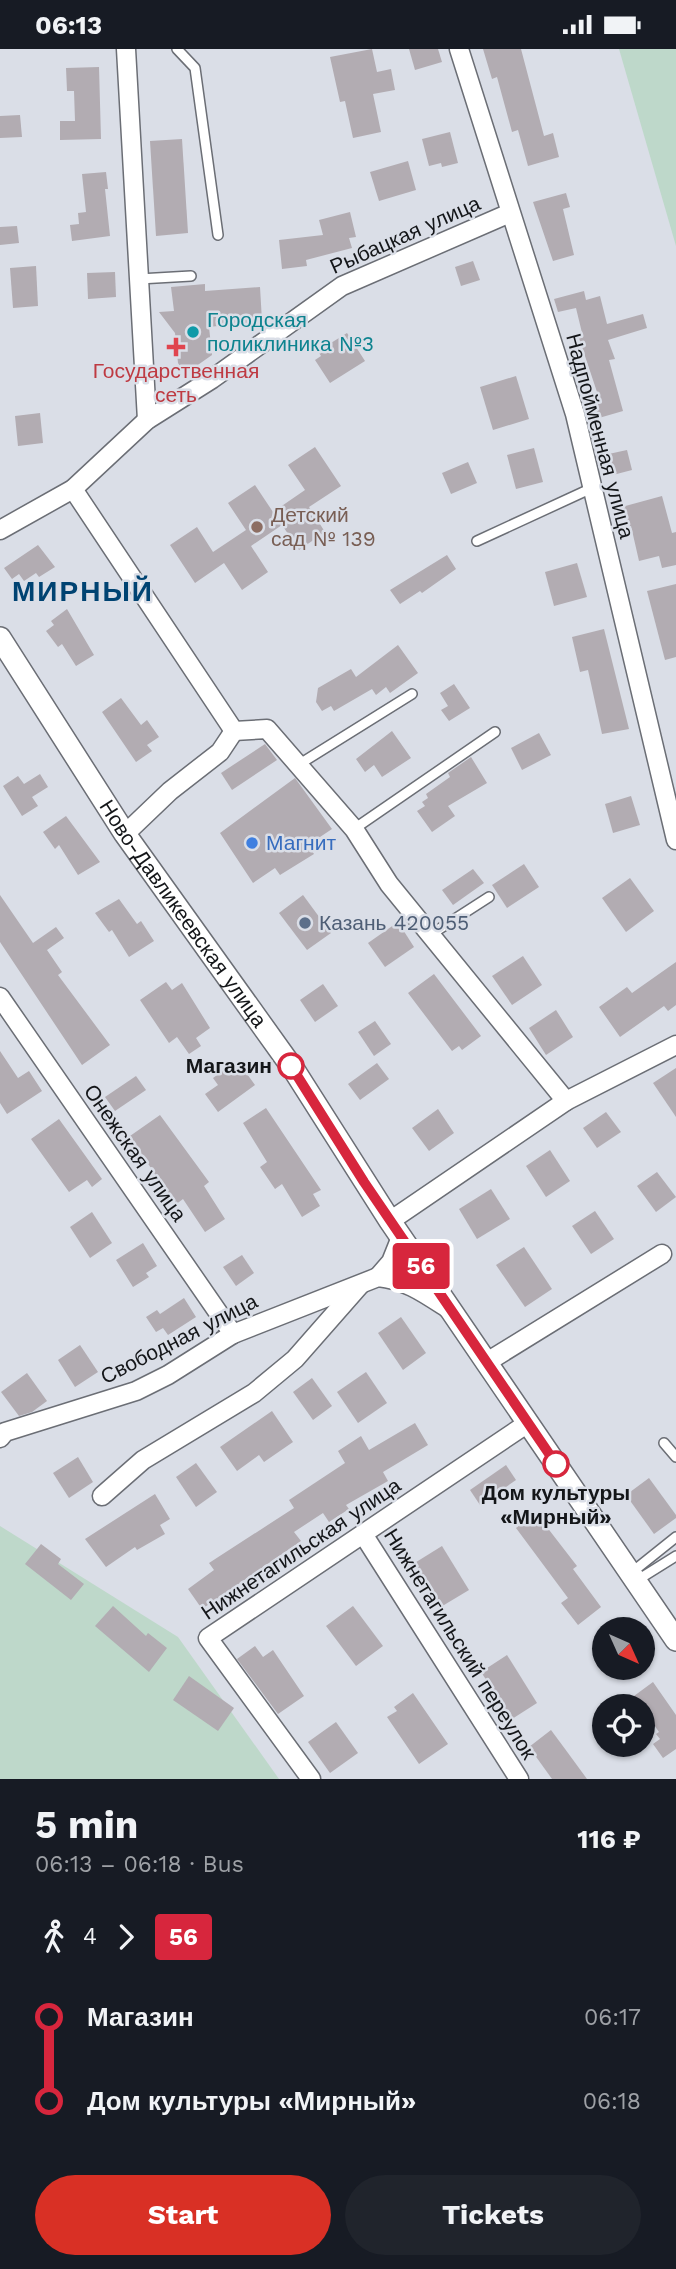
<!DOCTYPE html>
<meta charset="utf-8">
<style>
body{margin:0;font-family:"Work Sans",sans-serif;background:#20242c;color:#f1f3f6;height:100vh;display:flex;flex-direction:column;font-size:26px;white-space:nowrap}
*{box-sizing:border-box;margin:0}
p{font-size:23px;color:#9ea1a6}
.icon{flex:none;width:38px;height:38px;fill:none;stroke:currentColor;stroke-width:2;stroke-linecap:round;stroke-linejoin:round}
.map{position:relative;height:1730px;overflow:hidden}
.sheet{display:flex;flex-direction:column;background:#171b24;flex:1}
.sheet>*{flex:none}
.badge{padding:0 14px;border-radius:5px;font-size:24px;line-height:46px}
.needle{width:46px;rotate:135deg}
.tools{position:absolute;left:592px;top:1568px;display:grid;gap:14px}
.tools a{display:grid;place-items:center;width:63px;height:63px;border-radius:50%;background:#171b24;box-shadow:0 2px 5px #0004;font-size:35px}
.map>.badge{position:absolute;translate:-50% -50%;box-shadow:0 0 0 4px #fff}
.legs{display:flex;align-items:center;gap:10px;height:77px;padding:0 35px;font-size:23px}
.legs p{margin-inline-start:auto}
.overview{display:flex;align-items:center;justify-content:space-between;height:119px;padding:0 35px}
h1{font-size:38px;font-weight:700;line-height:52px}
.button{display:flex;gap:14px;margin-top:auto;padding:14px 35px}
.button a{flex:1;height:80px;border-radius:42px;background:#d93025;color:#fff;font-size:28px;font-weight:700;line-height:80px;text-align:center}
.button a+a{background:#20242c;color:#f1f3f6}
ul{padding:0 35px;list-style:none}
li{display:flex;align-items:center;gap:24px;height:84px;font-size:26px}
li i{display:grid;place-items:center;width:10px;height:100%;margin:0 9px;background:currentColor}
li i::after{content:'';width:18px;height:18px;margin:-9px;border:5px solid;border-radius:50%;background:#171b24}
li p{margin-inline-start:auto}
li:first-child i{background:linear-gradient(#0000 50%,currentColor 0)}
li:last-child i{background:linear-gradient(currentColor 50%,#0000 0)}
.status{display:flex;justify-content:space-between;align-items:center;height:49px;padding:0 35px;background:#171b24;direction:ltr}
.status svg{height:19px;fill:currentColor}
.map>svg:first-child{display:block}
.green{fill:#bed8ca}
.building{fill:#b2acb2}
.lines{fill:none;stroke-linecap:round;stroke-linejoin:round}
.service-casing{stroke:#6b6e75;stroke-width:12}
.minor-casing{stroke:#6b6e75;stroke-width:21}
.tertiary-casing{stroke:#6b6e75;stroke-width:24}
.service{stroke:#fff;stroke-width:9}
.minor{stroke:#fff;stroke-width:18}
.tertiary{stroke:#fff;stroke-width:21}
.line-1-casing{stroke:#fff;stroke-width:16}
.line-1{stroke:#d7263d;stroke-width:10}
.culture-dot{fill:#0f9aa8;stroke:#dadee7;stroke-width:2.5}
.health-dot{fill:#e0444e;stroke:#dadee7;stroke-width:2.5}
.education-dot{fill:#8d6e63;stroke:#dadee7;stroke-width:2.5}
.shop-dot{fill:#3f7fe0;stroke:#dadee7;stroke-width:2.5}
.service-dot{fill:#5c6f8a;stroke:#dadee7;stroke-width:2.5}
.stop-1-dot{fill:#fff;stroke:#d7263d;stroke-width:3.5}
.labels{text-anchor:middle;stroke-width:5;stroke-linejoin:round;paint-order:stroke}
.street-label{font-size:21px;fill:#141619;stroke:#dadee7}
.culture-label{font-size:21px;fill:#0d838f;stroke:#dadee7;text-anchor:start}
.health-label{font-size:21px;fill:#be3a42;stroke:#dadee7}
.education-label{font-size:21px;fill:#785e54;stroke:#dadee7;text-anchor:start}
.shop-label{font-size:21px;fill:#366cbe;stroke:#dadee7;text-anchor:start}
.service-label{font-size:21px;fill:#4e5e75;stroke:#dadee7;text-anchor:start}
.stop-label{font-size:21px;font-weight:bold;fill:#141619;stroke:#dadee7;text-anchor:end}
.district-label{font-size:28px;font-weight:bold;letter-spacing:2px;fill:#004372;stroke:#dadee7}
</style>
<div class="status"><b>06:13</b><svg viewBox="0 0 49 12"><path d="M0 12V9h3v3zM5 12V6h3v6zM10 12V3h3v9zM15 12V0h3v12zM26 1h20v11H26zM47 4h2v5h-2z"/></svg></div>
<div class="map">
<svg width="676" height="1730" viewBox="0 0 676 1730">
<rect width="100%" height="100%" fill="#dadee7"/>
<g class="green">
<polygon points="619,0 676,0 676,197"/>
<polygon points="0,1477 178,1588 279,1730 0,1730"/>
</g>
<g class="building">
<polygon points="372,0 377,23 391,20 395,41 373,45 381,83 353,89 345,52 340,53 330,8"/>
<polygon points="409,0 438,0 442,13 415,21"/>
<polygon points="483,0 521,0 544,87 553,84 559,108 528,117 518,81 512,83 497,28 492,30"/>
<polygon points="99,18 101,90 60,91 60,72 75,72 74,42 67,42 66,19"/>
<polygon points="20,66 22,88 0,89 0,67"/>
<polygon points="450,83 458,114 442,118 441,114 429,117 422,90"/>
<polygon points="182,90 188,184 156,187 150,92"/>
<polygon points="408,112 416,141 379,152 370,123"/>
<polygon points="106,123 108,140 105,140 110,187 72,192 70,176 79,175 78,164 86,163 82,125"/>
<polygon points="566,144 570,158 563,160 574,206 553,212 533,153"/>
<polygon points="350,163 356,188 349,189 352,199 306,211 307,217 282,220 279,191 323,186 319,171"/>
<polygon points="17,177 19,194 0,196 0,178"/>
<polygon points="473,212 480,231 461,237 455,218"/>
<polygon points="36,217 38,257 13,259 10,219"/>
<polygon points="115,223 116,248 88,250 87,224"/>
<polygon points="205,235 205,242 260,238 262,272 209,278 212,306 185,325 178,314 175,284 159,263 174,262 171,238"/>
<polygon points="584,242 586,251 600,247 607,275 643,265 647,279 608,291 615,310 609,311 623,362 592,371 585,347 597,343 579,289 583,288 576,259 558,263 554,250"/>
<polygon points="347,284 365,312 330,334 315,311 321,307 318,302"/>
<polygon points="516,327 529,370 493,381 480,338"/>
<polygon points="40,364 43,394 18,397 15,367"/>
<polygon points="315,398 341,437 309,458 325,483 299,501 282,476 251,497 268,523 242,541 224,514 195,534 170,496 197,478 213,503 246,481 228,454 255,436 273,463 305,441 288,416"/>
<polygon points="534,399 543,433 516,440 507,406"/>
<polygon points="627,401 632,421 609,427 604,406"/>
<polygon points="468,413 477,434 451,445 442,424"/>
<polygon points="662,447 672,484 676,483 676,516 662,519 659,507 639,512 631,477 623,479 618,459"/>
<polygon points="38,496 55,518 39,528 36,524 24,532 19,525 12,530 4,519"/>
<polygon points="447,506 456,520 422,544 420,542 400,555 390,541"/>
<polygon points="577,514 587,548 554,557 545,523"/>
<polygon points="676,535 676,608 665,611 647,542"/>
<polygon points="67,560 94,606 76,617 62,595 58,598 46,582 54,576 51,572"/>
<polygon points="604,580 629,680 602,685 588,621 580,623 572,588"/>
<polygon points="398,596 418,624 390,644 386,638 376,646 372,640 334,662 331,657 322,662 316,653 318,639 351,620 356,628"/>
<polygon points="454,635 470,659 449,672 441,661 448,657 440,644"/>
<polygon points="121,649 141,676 147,671 159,688 147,696 152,702 136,713 102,663"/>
<polygon points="392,682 411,709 382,728 374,716 365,723 356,710"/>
<polygon points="539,684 551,706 522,721 511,699"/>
<polygon points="265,695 277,711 232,741 221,724"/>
<polygon points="471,708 487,734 448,757 455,767 432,783 417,762 425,757 422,753 428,749 426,745 450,728 448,724"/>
<polygon points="40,725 48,738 32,748 38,757 22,767 3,737 18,727 24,735"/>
<polygon points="295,729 332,780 308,796 314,805 280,826 275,819 253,834 220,784"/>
<polygon points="631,747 640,776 613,784 605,755"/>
<polygon points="66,767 100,813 78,826 59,796 55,800 43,783"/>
<polygon points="524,815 539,838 507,859 492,836"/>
<polygon points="473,820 484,834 453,856 442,841"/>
<polygon points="630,829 654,862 626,883 602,849"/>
<polygon points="0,846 33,894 56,878 64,889 47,901 62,923 58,926 110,996 82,1016 0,893"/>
<polygon points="303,846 331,884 307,901 279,864"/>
<polygon points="119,850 137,875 141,872 154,892 129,908 112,881 109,883 95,864"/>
<polygon points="398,873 414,898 385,918 368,894"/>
<polygon points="523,907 542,936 512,956 492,927"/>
<polygon points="676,913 676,956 668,962 664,957 620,988 599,958 627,938 632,944"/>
<polygon points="434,925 481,987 462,1001 459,997 452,1002 408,944"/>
<polygon points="166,933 172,941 182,934 210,979 196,989 201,997 189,1005 177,988 169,994 140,951"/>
<polygon points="323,935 338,957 315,973 300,951"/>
<polygon points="556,961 573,988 546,1006 529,979"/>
<polygon points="375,972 391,995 374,1007 358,983"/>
<polygon points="0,1002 18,1029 29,1022 42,1042 7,1065 0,1054"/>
<polygon points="377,1014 389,1030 360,1051 348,1035"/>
<polygon points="242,1018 255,1036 218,1063 205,1045 218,1036 213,1029 227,1019 232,1026"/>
<polygon points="676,1019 676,1068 653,1034"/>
<polygon points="136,1027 146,1041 115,1062 105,1048"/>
<polygon points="266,1059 321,1141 313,1145 320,1157 302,1168 282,1135 275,1140 260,1118 267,1113 243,1074"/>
<polygon points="438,1060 454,1084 429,1102 412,1079"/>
<polygon points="606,1063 621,1083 597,1099 583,1079"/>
<polygon points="160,1066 209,1133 204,1137 225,1170 205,1183 183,1150 175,1156 130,1087"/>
<polygon points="59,1070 102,1130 92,1138 87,1131 69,1143 31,1090"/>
<polygon points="550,1101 570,1132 546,1148 526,1117"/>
<polygon points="657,1123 676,1148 656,1163 637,1137"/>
<polygon points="491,1140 510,1170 477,1190 459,1160"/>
<polygon points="595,1162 614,1190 591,1205 572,1177"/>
<polygon points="92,1163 112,1194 90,1209 70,1178"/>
<polygon points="143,1194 157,1217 146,1224 149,1228 133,1238 116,1211"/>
<polygon points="524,1198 552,1240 525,1258 496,1216"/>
<polygon points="242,1206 254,1224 236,1237 223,1218"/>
<polygon points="184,1249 196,1268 168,1286 163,1279 156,1283 146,1268 157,1261 160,1265"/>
<polygon points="401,1268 426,1304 403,1321 378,1284"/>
<polygon points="80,1296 98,1323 75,1338 58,1311"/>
<polygon points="366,1323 387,1354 358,1374 337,1343"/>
<polygon points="27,1324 47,1352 32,1363 19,1367 1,1343"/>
<polygon points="312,1329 332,1357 313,1371 293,1343"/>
<polygon points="272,1362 293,1393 264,1413 259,1406 237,1422 220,1398"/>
<polygon points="415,1374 428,1396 383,1423 388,1432 346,1456 349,1460 329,1473 323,1464 294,1483 301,1492 202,1560 188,1540 214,1521 209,1514 294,1459 289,1451 345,1414 338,1402 361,1387 369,1401"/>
<polygon points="78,1408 93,1433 69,1449 53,1424"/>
<polygon points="196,1414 217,1443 196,1458 176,1428"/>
<polygon points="506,1416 516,1431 480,1456 470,1441"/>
<polygon points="649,1429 676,1466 676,1469 654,1485 626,1446"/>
<polygon points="155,1445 170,1470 160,1476 165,1485 137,1501 135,1498 106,1518 85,1490"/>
<polygon points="536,1464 577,1517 573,1520 601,1558 578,1576 561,1554 568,1549 516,1479"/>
<polygon points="41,1495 61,1510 58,1515 84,1535 71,1551 25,1515"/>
<polygon points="442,1497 469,1541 439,1559 413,1515"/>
<polygon points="113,1557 146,1587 148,1584 167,1599 149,1623 95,1577"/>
<polygon points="353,1557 383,1597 356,1617 326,1577"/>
<polygon points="255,1597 263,1608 273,1601 304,1647 278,1665 237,1610"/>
<polygon points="507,1606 537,1654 512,1670 481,1623"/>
<polygon points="189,1627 234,1659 218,1682 173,1651"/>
<polygon points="653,1633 676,1666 676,1700 663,1709 653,1695 660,1690 656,1685 659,1683 634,1647"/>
<polygon points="413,1644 448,1695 419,1715 387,1668 397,1662 394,1658"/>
<polygon points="336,1673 358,1704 330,1724 308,1693"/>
<polygon points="551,1681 568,1704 587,1730 552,1730 529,1698"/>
</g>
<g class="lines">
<defs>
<g id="service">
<polyline points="177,0 195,19 218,186"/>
<polyline points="139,230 191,227"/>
<polyline points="477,492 592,439"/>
<polyline points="298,716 412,645"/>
<polyline points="354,780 495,683"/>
<polyline points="430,886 489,848"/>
<polyline points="664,1394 676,1408"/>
<polyline points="631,1524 676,1488"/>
<polyline points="636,1532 676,1507"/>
</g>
<g id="minor">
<polyline points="126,0 147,371"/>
<polyline points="459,0 575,365 676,791"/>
<polyline points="73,440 234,682 267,680 354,780 389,835 566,1052"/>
<polyline points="0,481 73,440 147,371 212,330 342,237 510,164"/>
<polyline points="125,785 170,742 220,703 234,682"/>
<polyline points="0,948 233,1285"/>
<polyline points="390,1172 566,1052 676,996"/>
<polyline points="378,1228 391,1213 401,1188"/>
<polyline points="487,1313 662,1205"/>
<path d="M0,1389L5,1383L136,1342L168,1326L233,1285L378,1228C406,1231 424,1244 447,1259"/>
<polyline points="102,1447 143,1411 254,1344 295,1310 360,1236"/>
<polyline points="363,1485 519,1730"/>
<polyline points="311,1730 208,1589 528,1374"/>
</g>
<g id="tertiary">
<path id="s1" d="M0,589L125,785L294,1021L390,1172L676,1591"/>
</g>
</defs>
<use href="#service" class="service-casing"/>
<use href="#minor" class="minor-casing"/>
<use href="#tertiary" class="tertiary-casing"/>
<use href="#service" class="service"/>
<use href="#minor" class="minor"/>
<use href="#tertiary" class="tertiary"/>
</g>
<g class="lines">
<defs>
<polyline id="line-1" points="291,1017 364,1133 556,1415"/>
</defs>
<use href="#line-1" class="line-1-casing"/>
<use href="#line-1" class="line-1"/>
</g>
<circle class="culture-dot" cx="193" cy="283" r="7"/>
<path class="health-dot" d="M172.5 287.5h7v7h7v7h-7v7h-7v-7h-7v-7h7z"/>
<circle class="education-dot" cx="257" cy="478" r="7"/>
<circle class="shop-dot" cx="252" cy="794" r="7"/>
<circle class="service-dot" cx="305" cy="874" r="7"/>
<g class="stop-1-dot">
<circle cx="291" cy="1017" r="12"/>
<circle cx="556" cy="1415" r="12"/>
</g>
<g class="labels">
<g class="street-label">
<text transform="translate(405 186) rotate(-24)" y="7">Рыбацкая улица</text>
<text transform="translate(600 387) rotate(75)" y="7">Надпойменная улица</text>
<text dy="7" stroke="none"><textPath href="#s1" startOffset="331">Ново-Давликеевская улица</textPath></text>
<text transform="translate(135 1104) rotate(55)" y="7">Онежская улица</text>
<text transform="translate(179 1290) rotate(-27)" y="7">Свободная улица</text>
<text transform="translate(301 1500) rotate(-34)" y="7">Нижнетагильская улица</text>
<text transform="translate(460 1595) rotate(58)" y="7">Нижнетагильский переулок</text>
</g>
<g class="culture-label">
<text x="207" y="278">Городская<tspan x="207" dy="24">поликлиника №3</tspan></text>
</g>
<g class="health-label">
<text x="176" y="329">Государственная<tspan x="176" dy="24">сеть</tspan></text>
</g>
<g class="education-label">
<text x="271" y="473">Детский<tspan x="271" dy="24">сад № 139</tspan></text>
</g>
<g class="shop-label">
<text x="266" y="801">Магнит</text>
</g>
<g class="service-label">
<text x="319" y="881">Казань 420055</text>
</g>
<g class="stop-label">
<text x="272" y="1024">Магазин</text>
<text x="556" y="1451" text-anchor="middle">Дом культуры<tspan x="556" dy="24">«Мирный»</tspan></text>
</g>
<g class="district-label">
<text x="83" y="552">МИРНЫЙ</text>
</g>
</g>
</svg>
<div class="tools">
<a><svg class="needle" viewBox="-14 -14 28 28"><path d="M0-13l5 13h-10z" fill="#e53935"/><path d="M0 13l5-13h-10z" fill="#9ea1a6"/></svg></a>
<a><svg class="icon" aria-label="locate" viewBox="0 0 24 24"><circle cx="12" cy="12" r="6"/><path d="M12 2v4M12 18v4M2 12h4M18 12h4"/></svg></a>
</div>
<b class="badge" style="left:421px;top:1217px;background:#d7263d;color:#fff">56</b>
</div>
<section class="sheet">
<div class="overview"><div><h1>5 min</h1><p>06:13 – 06:18 · Bus</p></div><b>116 ₽</b></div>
<div class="legs"><svg class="icon" aria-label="walk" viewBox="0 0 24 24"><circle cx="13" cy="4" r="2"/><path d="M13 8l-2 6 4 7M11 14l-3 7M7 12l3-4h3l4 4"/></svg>4<svg class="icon" aria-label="forward" viewBox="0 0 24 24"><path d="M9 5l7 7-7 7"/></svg><b class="badge" style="background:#d7263d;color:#fff">56</b></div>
<ul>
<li><i style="color:#d7263d"></i><b>Магазин</b><p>06:17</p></li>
<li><i style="color:#d7263d"></i><b>Дом культуры «Мирный»</b><p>06:18</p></li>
</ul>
<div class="button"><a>Start</a><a>Tickets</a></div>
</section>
